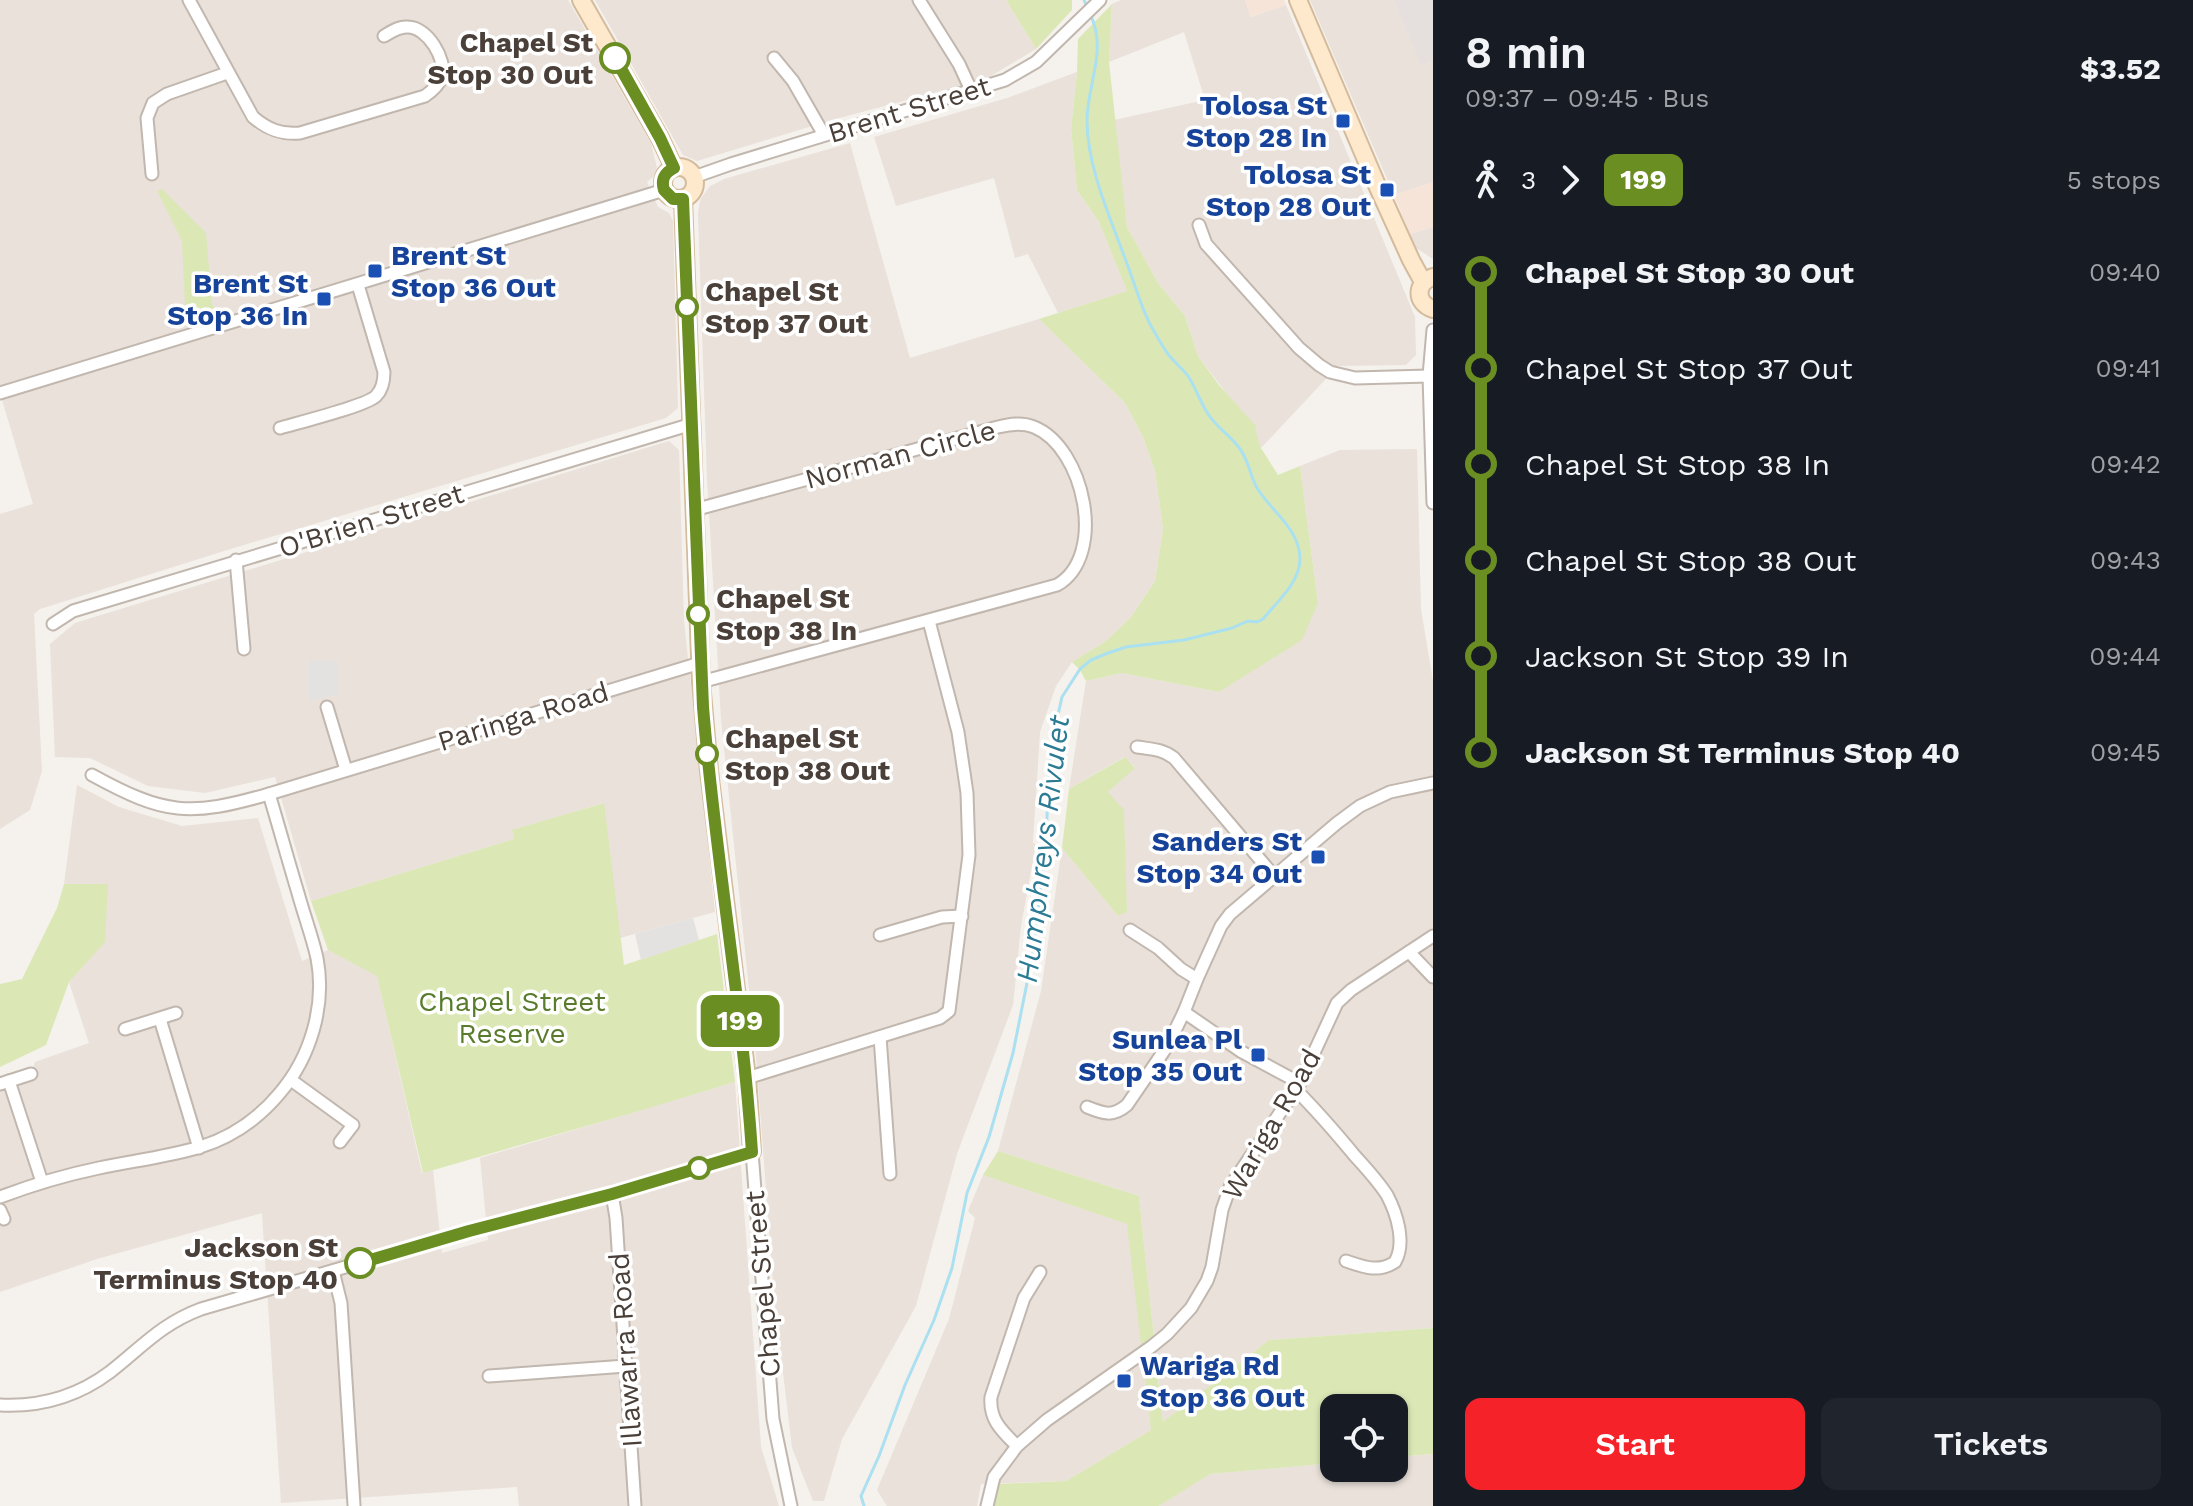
<!DOCTYPE html>
<meta charset="utf-8">
<style>
body{margin:0;font-family:"Work Sans",sans-serif;background:#20242c;color:#f1f3f6;height:100vh;display:flex;flex-direction:column;font-size:30px;white-space:nowrap}
*{box-sizing:border-box;margin:0}
p{font-size:26px;color:#9ea1a6}
.icon{flex:none;width:44px;height:44px;fill:none;stroke:currentColor;stroke-width:2;stroke-linecap:round;stroke-linejoin:round}
.map{position:relative;flex:1;overflow:hidden}
.panel{display:flex;flex-direction:column;background:#171b24;width:760px}
.panel>*{flex:none}
.badge{padding:0 16px;border-radius:12px;font-size:28px;line-height:52px}
.controls{position:absolute;left:1320px;top:1394px;display:grid;gap:16px}
.controls a{display:grid;place-items:center;width:88px;height:88px;border-radius:16px;background:#171b24;box-shadow:0 2px 6px #0004;font-size:40px}
.map>.badge{position:absolute;translate:-50% -50%;box-shadow:0 0 0 4px #fff}
.legs{display:flex;align-items:center;gap:12px;height:88px;padding:0 32px;font-size:26px}
.legs p{margin-inline-start:auto}
.head{display:flex;align-items:center;justify-content:space-between;height:136px;padding:0 32px}
h1{font-size:44px;font-weight:600;line-height:60px}
.primary-button{display:flex;gap:16px;margin-top:auto;padding:16px 32px}
.primary-button a{flex:1;height:92px;border-radius:16px;background:#f6222a;color:#fff;font-size:32px;font-weight:600;line-height:92px;text-align:center}
.primary-button a+a{background:#20242c;color:#f1f3f6}
ul{padding:0 32px;list-style:none}
li{display:flex;align-items:center;gap:28px;height:96px;font-size:30px}
li i{display:grid;place-items:center;width:12px;height:100%;margin:0 10px;background:currentColor}
li i::after{content:'';width:20px;height:20px;margin:-10px;border:6px solid;border-radius:50%;background:#171b24}
li p{margin-inline-start:auto}
li:first-child i{background:linear-gradient(#0000 50%,currentColor 0)}
li:last-child i{background:linear-gradient(currentColor 50%,#0000 0)}
main{display:flex;flex:1;min-height:0}
.map>svg:first-child{display:block}
.residential{fill:#e9e1da}
.commercial{fill:#f6e4d8}
.industrial{fill:#e5e0dd}
.green{fill:#dbe8b6}
.parking{fill:#e4e2e0}
.lines{fill:none;stroke-linecap:round;stroke-linejoin:round}
.stream{stroke:#aae0f0;stroke-width:3}
.street-casing{stroke:#c1b7ae;stroke-width:15}
.secondary-casing{stroke:#d4bb9c;stroke-width:20}
.street{stroke:#fff;stroke-width:11}
.secondary{stroke:#fee9cd;stroke-width:16}
.line-1-casing{stroke:#fff;stroke-width:18}
.line-1{stroke:#6b8e23;stroke-width:12}
.stop-1-dot{fill:#fff;stroke:#6b8e23;stroke-width:4}
.transit-dot{fill:#1a4fb4;stroke:#fff;stroke-width:3}
.labels{text-anchor:middle;stroke-width:7;stroke-linejoin:round;paint-order:stroke}
.stop-label{font-size:28px;font-weight:bold;fill:#4a4039;stroke:#fff;text-anchor:start}
.transit-label{font-size:28px;font-weight:bold;fill:#164399;stroke:#fff;text-anchor:end}
.street-label{font-size:28px;fill:#4a4039;stroke:#fff}
.park-label{font-size:28px;fill:#597c2c;stroke:#fff}
.water-label{font-size:30px;font-style:italic;fill:#2c7b94;stroke:#fff}
</style>
<main>
<div class="map">
<svg width="1433" height="1506" viewBox="0 0 1433 1506">
<rect width="100%" height="100%" fill="#f5f1ec"/>
<g class="residential">
<polygon points="0,0 568,0 651,143 657,168 653,177 647,182 658,207 669,213 673,221 678,408 666,418 224,551 40,609 34,614 42,771 30,810 0,829 0,514 33,504 0,393"/>
<polygon points="595,0 1006,0 1036,49 986,79 832,120 697,161 683,155"/>
<polygon points="1121,0 1245,0 1251,17 1286,5 1415,317 1416,355 1406,365 1338,366 1261,448 1254,429 1198,356 1185,316 1158,283 1127,227 1114,120 1205,100 1184,32 1109,62 1112,4"/>
<polygon points="1310,0 1394,0 1421,64 1433,61 1433,182 1394,195"/>
<polygon points="1077,72 1071,129 1077,190 1099,222 1127,291 1058,313 1028,254 1015,258 994,178 896,206 874,137 1007,98"/>
<polygon points="850,143 910,358 1039,319 1125,403 1143,437 1155,471 1163,529 1155,581 1131,617 1106,641 1072,662 1056,686 1040,732 1033,843 1036,844 1021,926 1013,1005 957,1154 916,1306 842,1439 824,1501 813,1501 792,1448 774,1297 756,1056 721,720 707,478 698,213 700,200 710,186 724,179"/>
<polygon points="1433,227 1433,259 1416,248 1410,234"/>
<polygon points="669,441 679,450 684,621 715,912 620,938 603,803 512,831 514,839 311,901 275,777 205,793 148,786 90,758 55,757 50,644 75,623"/>
<polygon points="1417,449 1421,609 1433,681 1433,1328 1269,1340 1163,1423 1139,1196 998,1151 1041,991 1062,848 1118,916 1108,792 1135,767 1124,757 1069,789 1086,681 1122,673 1219,692 1318,602 1300,466 1340,450"/>
<polygon points="77,785 119,807 182,826 258,818 302,961 328,950 377,975 422,1173 433,1170 442,1253 488,1240 480,1158 735,1082 761,1447 779,1506 519,1506 517,1487 281,1503 262,1213 97,1259 0,1292 0,1079 33,1068 35,1062 89,1043 69,982 104,942 107,884 64,884"/>
<polygon points="983,1175 1128,1224 1151,1430 1066,1481 981,1484 977,1506 887,1506 877,1490 949,1319 975,1218 968,1211"/>
<polygon points="1433,1454 1433,1506 1159,1506 1209,1474 1334,1463 1334,1468 1394,1468 1394,1457"/>
</g>
<g class="commercial">
<polygon points="1245,0 1284,0 1286,5 1250,17"/>
<polygon points="1433,182 1433,227 1410,234 1394,195"/>
</g>
<polygon class="industrial" points="1394,0 1433,0 1433,61 1421,65"/>
<g class="green">
<polygon points="1006,0 1072,0 1072,10 1036,49"/>
<polygon points="1112,4 1109,62 1127,227 1158,283 1185,316 1198,356 1219,385 1257,427 1255,429 1261,448 1278,475 1300,466 1318,603 1302,640 1219,692 1122,673 1086,681 1080,670 1072,662 1106,641 1131,617 1155,581 1163,529 1155,471 1143,437 1125,403 1039,319 1127,291 1099,222 1077,190 1071,129 1077,72 1078,39"/>
<polygon points="162,189 206,233 212,304 219,317 186,326 182,241 157,191"/>
<polygon points="1125,757 1135,768 1108,792 1124,810 1127,912 1118,916 1062,848 1069,789"/>
<polygon points="604,803 624,965 717,934 735,1082 639,1111 423,1173 377,976 328,950 311,901 514,839 512,830"/>
<polygon points="64,884 108,884 105,942 69,982 46,1045 0,1067 0,984 22,979 57,908"/>
<polygon points="998,1151 1139,1196 1154,1338 1141,1345 1127,1224 983,1175"/>
<polygon points="1433,1328 1433,1454 1394,1457 1394,1408 1334,1408 1334,1463 1210,1474 1159,1506 994,1506 998,1484 1066,1481 1151,1430 1143,1360 1155,1353 1163,1422 1269,1340"/>
</g>
<g class="parking">
<polygon points="337,660 338,695 308,700 308,661"/>
<polygon points="693,918 699,940 641,960 635,934"/>
</g>
<g class="lines">
<g class="stream">
<polyline points="1084,0 1087,7"/>
<path d="M864,1506L861,1496L879,1456L905,1385L934,1320L952,1268L967,1193L989,1137L1013,1053L1032,958L1045,852L1051,746L1062,697L1080,669L1091,660L1108,653L1126,647L1184,640L1232,628L1248,621L1257,622L1263,619C1277,602 1300,582 1300,559C1300,529 1271,511 1257,488C1250,476 1249,461 1240,449C1231,436 1217,428 1208,414C1200,402 1196,388 1188,376C1182,368 1174,362 1168,354C1162,346 1157,336 1152,328C1142,310 1137,291 1130,272C1114,226 1087,170 1087,121C1087,84 1108,50 1090,14"/>
</g>
<defs>
<g id="street">
<path d="M189,0L253,117C267,129 281,135 300,133L425,96C432,91 439,85 442,77C447,59 427,27 408,27C399,26 391,32 384,36"/>
<polyline points="919,0 959,64 971,90"/>
<polyline points="774,58 793,81 824,135"/>
<polyline points="152,174 147,118 153,103 167,94 227,73"/>
<polyline points="694,177 731,164 1005,80 1036,62 1100,0"/>
<polyline points="1199,225 1206,244 1299,348 1319,365 1330,372 1355,378 1429,376"/>
<polyline points="1433,330 1429,376 1433,503"/>
<polyline points="0,393 664,190"/>
<path d="M280,428C297,423 366,406 376,396C382,390 384,381 384,372L358,285"/>
<path d="M694,510L998,427C1010,424 1022,422 1034,427C1084,447 1108,556 1057,585L701,682"/>
<polyline points="236,560 244,649"/>
<polyline points="53,624 73,611 692,424"/>
<polyline points="327,707 346,770"/>
<path d="M1137,747C1151,749 1162,749 1174,758L1274,876"/>
<path d="M92,775C165,815 189,817 269,794L700,663"/>
<polyline points="1130,930 1158,948 1181,969 1197,979"/>
<polyline points="880,935 942,917 962,916"/>
<polyline points="1409,952 1433,977"/>
<polyline points="1184,1012 1242,1052 1300,1083"/>
<polyline points="160,1019 199,1148"/>
<polyline points="125,1029 176,1013"/>
<polyline points="880,1037 890,1174"/>
<polyline points="747,1078 940,1018 949,1011 969,855 967,793 958,732 929,621"/>
<polyline points="291,1080 353,1125 340,1142"/>
<polyline points="9,1081 42,1182"/>
<polyline points="0,1084 31,1074"/>
<path d="M1296,1090C1317,1111 1336,1133 1355,1156C1366,1168 1378,1181 1387,1195C1397,1214 1406,1243 1395,1262C1378,1273 1364,1267 1346,1261"/>
<path d="M1087,1107C1104,1114 1113,1117 1127,1105L1168,1045L1184,1012L1197,979L1221,926L1230,914L1337,823L1360,806L1390,792L1433,783"/>
<polyline points="612,1194 616,1218 635,1506"/>
<path d="M0,1197C32,1185 65,1175 99,1168C132,1161 167,1157 200,1147C232,1137 258,1119 279,1094C311,1057 326,1005 317,958C312,936 304,915 298,893C288,860 279,827 269,794"/>
<polyline points="0,1210 4,1219"/>
<polyline points="333,1271 341,1303 354,1505"/>
<polyline points="489,1376 626,1366"/>
<path d="M0,1405C40,1407 78,1396 110,1372C142,1347 161,1324 201,1309L469,1231L612,1194L752,1152L773,1419L791,1506"/>
<path d="M1017,1446C1002,1431 989,1420 991,1397L1024,1298L1040,1272"/>
<polyline points="987,1506 994,1477 1017,1446 1047,1420 1151,1347 1167,1334 1191,1308 1207,1281 1212,1267 1222,1210 1230,1187 1300,1083 1337,1003 1351,990 1433,936"/>
</g>
<g id="secondary">
<polyline points="581,0 660,138 674,168"/>
<polyline points="1298,0 1376,183 1411,260 1423,282"/>
<circle cx="679" cy="183" r="16"/>
<polyline points="683,199 701,682 709,771 747,1078 752,1152"/>
<path d="M1433,277C1415,283 1415,303 1433,309"/>
</g>
</defs>
<use href="#street" class="street-casing"/>
<use href="#secondary" class="secondary-casing"/>
<use href="#street" class="street"/>
<use href="#secondary" class="secondary"/>
</g>
<g class="lines">
<defs>
<path id="line-1" d="M360,1263L469,1231L612,1194L752,1152C742,1003 715,856 703,707L683,199H673L664,190C661,180 664,173 674,168L660,138L615,58"/>
</defs>
<use href="#line-1" class="line-1-casing"/>
<use href="#line-1" class="line-1"/>
</g>
<g class="stop-1-dot">
<circle cx="615" cy="58" r="14"/>
<circle cx="687" cy="307" r="10"/>
<circle cx="698" cy="614" r="10"/>
<circle cx="707" cy="754" r="10"/>
<circle cx="699" cy="1168" r="10"/>
<circle cx="360" cy="1263" r="14"/>
</g>
<g class="transit-dot">
<rect x="1335" y="113" width="16" height="16" rx="4"/>
<rect x="1379" y="182" width="16" height="16" rx="4"/>
<rect x="367" y="263" width="16" height="16" rx="4"/>
<rect x="316" y="291" width="16" height="16" rx="4"/>
<rect x="1310" y="849" width="16" height="16" rx="4"/>
<rect x="1250" y="1047" width="16" height="16" rx="4"/>
<rect x="1116" y="1373" width="16" height="16" rx="4"/>
</g>
<g class="labels">
<g class="stop-label">
<text x="593" y="52" text-anchor="end">Chapel St<tspan x="593" dy="32">Stop 30 Out</tspan></text>
<text x="705" y="301">Chapel St<tspan x="705" dy="32">Stop 37 Out</tspan></text>
<text x="716" y="608">Chapel St<tspan x="716" dy="32">Stop 38 In</tspan></text>
<text x="725" y="748">Chapel St<tspan x="725" dy="32">Stop 38 Out</tspan></text>
<text x="338" y="1257" text-anchor="end">Jackson St<tspan x="338" dy="32">Terminus Stop 40</tspan></text>
</g>
<g class="transit-label">
<text x="1327" y="115">Tolosa St<tspan x="1327" dy="32">Stop 28 In</tspan></text>
<text x="1371" y="184">Tolosa St<tspan x="1371" dy="32">Stop 28 Out</tspan></text>
<text x="391" y="265" text-anchor="start">Brent St<tspan x="391" dy="32">Stop 36 Out</tspan></text>
<text x="308" y="293">Brent St<tspan x="308" dy="32">Stop 36 In</tspan></text>
<text x="1302" y="851">Sanders St<tspan x="1302" dy="32">Stop 34 Out</tspan></text>
<text x="1242" y="1049">Sunlea Pl<tspan x="1242" dy="32">Stop 35 Out</tspan></text>
<text x="1140" y="1375" text-anchor="start">Wariga Rd<tspan x="1140" dy="32">Stop 36 Out</tspan></text>
</g>
<g class="street-label">
<text transform="translate(909 109) rotate(-17)" y="10">Brent Street</text>
<text transform="translate(900 454) rotate(-15)" y="10">Norman Circle</text>
<text transform="translate(371 520) rotate(-17)" y="10">O'Brien Street</text>
<text transform="translate(523 716) rotate(-17)" y="10">Paringa Road</text>
<text transform="translate(1271 1124) rotate(-60)" y="10">Wariga Road</text>
<text transform="translate(762 1284) rotate(-95)" y="10">Chapel Street</text>
<text transform="translate(625 1350) rotate(-94)" y="10">Illawarra Road</text>
</g>
<g class="park-label">
<text x="512" y="1011">Chapel Street<tspan x="512" dy="32">Reserve</tspan></text>
</g>
<g class="water-label">
<text transform="translate(1043 849) rotate(-83)" y="10">Humphreys Rivulet</text>
</g>
</g>
</svg>
<div class="controls">
<a><svg class="icon" aria-label="locate" viewBox="0 0 24 24"><circle cx="12" cy="12" r="6"/><path d="M12 2v4M12 18v4M2 12h4M18 12h4"/></svg></a>
</div>
<b class="badge" style="left:740px;top:1021px;background:#6b8e23;color:#fff">199</b>
</div>
<section class="panel">
<div class="head"><div><h1>8 min</h1><p>09:37 – 09:45 · Bus</p></div><b>$3.52</b></div>
<div class="legs"><svg class="icon" aria-label="walk" viewBox="0 0 24 24"><circle cx="13" cy="4" r="2"/><path d="M13 8l-2 6 4 7M11 14l-3 7M7 12l3-4h3l4 4"/></svg>3<svg class="icon" aria-label="forward" viewBox="0 0 24 24"><path d="M9 5l7 7-7 7"/></svg><b class="badge" style="background:#6b8e23;color:#fff">199</b><p>5 stops</p></div>
<ul>
<li><i style="color:#6b8e23"></i><b>Chapel St Stop 30 Out</b><p>09:40</p></li>
<li><i style="color:#6b8e23"></i><span>Chapel St Stop 37 Out</span><p>09:41</p></li>
<li><i style="color:#6b8e23"></i><span>Chapel St Stop 38 In</span><p>09:42</p></li>
<li><i style="color:#6b8e23"></i><span>Chapel St Stop 38 Out</span><p>09:43</p></li>
<li><i style="color:#6b8e23"></i><span>Jackson St Stop 39 In</span><p>09:44</p></li>
<li><i style="color:#6b8e23"></i><b>Jackson St Terminus Stop 40</b><p>09:45</p></li>
</ul>
<div class="primary-button"><a>Start</a><a>Tickets</a></div>
</section>
</main>
